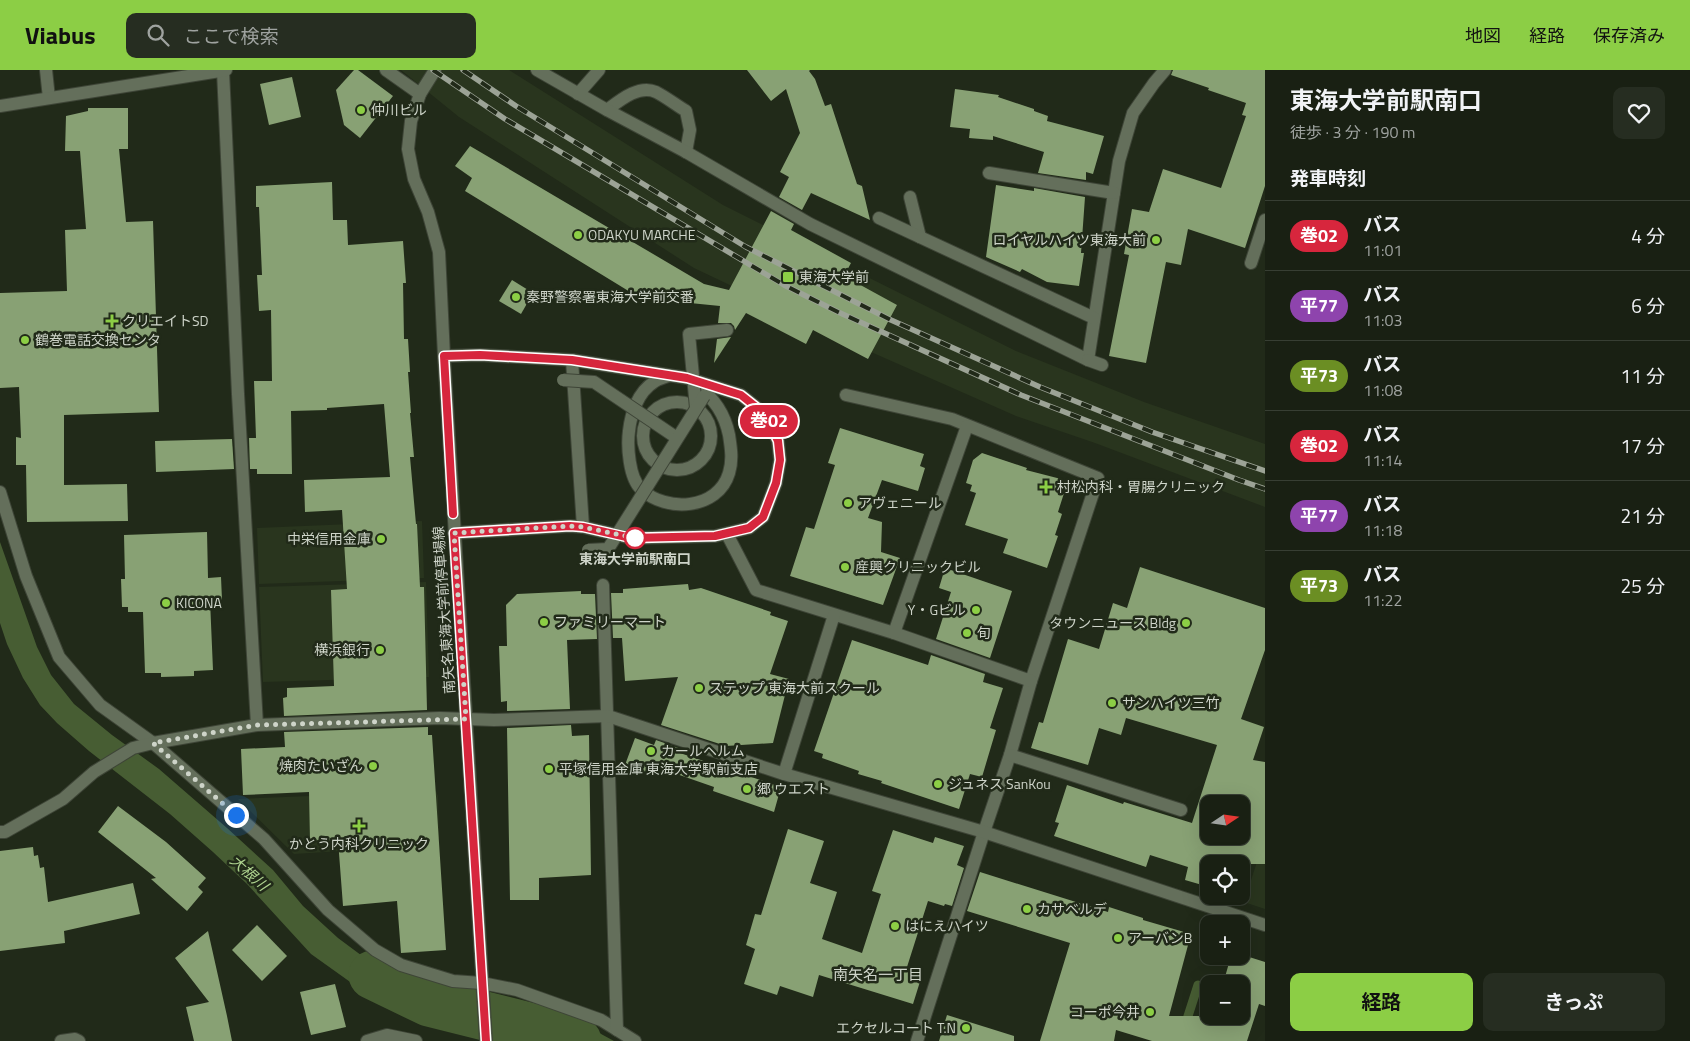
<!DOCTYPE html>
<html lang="ja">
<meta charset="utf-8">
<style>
body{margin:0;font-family:"Titillium Web","Noto Sans JP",sans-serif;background:#262d21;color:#f1f3f6;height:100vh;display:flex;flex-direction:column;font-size:19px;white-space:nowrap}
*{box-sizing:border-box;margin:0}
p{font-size:16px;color:#9fa3a0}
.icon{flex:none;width:28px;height:28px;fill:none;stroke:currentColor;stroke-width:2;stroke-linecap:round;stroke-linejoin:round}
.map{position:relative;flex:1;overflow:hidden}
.panel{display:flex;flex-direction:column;background:#192013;width:425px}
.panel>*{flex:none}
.badge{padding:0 10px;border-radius:16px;font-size:18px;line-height:32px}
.needle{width:32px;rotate:77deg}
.buttons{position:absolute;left:1200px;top:725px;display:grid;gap:10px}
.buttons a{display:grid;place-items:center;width:50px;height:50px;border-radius:10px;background:#192013;box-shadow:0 5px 20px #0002,0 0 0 1px #373e33;font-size:25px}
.you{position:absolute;width:25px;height:25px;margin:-12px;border:4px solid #fff;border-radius:50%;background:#1a73e8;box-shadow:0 0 0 8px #1a73e833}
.map>.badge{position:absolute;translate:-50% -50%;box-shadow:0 0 0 2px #fff}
h2{padding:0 25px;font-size:19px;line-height:45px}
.round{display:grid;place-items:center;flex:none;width:52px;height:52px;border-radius:10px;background:#262d21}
.head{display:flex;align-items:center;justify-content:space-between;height:85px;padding:0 25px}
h1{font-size:24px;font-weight:700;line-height:38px}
.button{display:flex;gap:10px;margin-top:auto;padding:10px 25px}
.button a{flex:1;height:58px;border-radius:10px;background:#8cce45;color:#111;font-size:20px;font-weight:700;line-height:58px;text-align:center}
.button a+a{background:#262d21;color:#f1f3f6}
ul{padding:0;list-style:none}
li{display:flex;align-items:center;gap:15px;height:70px;padding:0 25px;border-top:1px solid #373e33}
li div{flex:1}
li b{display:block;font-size:19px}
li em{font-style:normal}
li .badge{min-width:55px;font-weight:700;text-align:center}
header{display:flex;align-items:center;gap:30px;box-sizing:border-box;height:70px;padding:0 25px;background:#8cce45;color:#111}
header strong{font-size:24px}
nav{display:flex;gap:28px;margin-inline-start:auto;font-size:18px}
.search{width:350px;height:45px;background:#262d21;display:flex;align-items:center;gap:12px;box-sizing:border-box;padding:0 18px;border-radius:10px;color:#9fa3a0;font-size:19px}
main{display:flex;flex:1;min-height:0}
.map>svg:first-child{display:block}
.built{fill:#29351e}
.water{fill:#475d33}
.pier{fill:#212a19}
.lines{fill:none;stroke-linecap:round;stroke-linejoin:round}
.stream{stroke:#475d33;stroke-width:9}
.river{stroke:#475d33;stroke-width:49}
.building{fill:#88a174;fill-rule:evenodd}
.service-casing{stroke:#3e4537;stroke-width:14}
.pedestrian-casing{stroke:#3e4537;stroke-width:14}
.minor-casing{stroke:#3e4537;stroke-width:14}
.tertiary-casing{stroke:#3e4537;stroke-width:14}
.secondary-casing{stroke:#3e4537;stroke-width:14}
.service{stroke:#646f5b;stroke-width:12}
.pedestrian{stroke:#646f5b;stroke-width:12}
.minor{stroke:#646f5b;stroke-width:12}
.tertiary{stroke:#646f5b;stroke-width:12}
.secondary{stroke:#646f5b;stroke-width:12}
.rail-casing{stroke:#9ca396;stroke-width:5.5}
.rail{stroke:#212a19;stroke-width:4;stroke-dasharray:11;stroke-linecap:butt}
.pedestrian-bridge-casing{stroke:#3e4537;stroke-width:14;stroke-linecap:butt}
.pedestrian-bridge{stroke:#646f5b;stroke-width:12}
.line-casing{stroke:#fff;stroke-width:11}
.line{stroke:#d7263d;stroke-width:8}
.walk{stroke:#ced4c9;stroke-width:5;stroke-dasharray:0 9}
.poi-dot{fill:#8cce45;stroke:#212a19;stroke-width:2}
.stop-dot{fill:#fff;stroke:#d7263d;stroke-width:2.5}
.labels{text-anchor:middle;stroke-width:5;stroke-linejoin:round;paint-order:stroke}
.poi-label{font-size:14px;fill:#ced4c9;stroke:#212a19;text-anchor:start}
.stop-label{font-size:14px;font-weight:bold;fill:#ced4c9;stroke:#212a19}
.street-label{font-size:14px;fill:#ced4c9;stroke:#212a19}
.water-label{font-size:15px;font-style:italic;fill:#aed38f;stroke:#212a19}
.neighbourhood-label{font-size:15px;fill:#ced4c9;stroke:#212a19}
</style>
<header>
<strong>Viabus</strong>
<div class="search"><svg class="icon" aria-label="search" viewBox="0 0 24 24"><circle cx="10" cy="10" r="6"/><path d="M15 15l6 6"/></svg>ここで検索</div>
<nav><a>地図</a><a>経路</a><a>保存済み</a></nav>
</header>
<main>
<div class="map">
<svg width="1265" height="971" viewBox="0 0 1265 971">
<rect width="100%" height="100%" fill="#212a19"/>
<g class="built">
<polygon points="401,0 509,0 723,135 1016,281 1144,332 1265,374 1265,437 1095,373 1016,346 862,278 694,198 459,47"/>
<polygon points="422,451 424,508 259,514 257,458"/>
<polygon points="426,512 429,607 263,612 259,517"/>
<polygon points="436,721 438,726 439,768 390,778 294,784 238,729"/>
<polygon points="1265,767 1265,839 1244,832"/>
</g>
<polygon class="water" points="0,472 37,577 51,605 74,634 112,665 159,699 227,758 273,800 303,836 338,868 377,897 403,911 428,920 428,927 446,943 452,944 495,950 525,947 538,949 574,961 590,958 614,971 514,971 419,950 400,944 374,929 311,884 247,814 213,782 170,744 89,681 57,653 40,635 23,608 7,574 0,553"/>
<polygon class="pier" points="449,941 495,947 519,946 520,971 502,971 450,960"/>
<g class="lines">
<polyline class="stream" points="1180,971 1198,915"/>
<polyline class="river" points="373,905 429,932 533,958 577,971"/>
</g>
<g class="building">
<polygon points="354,0 358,0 393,26 360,68 344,55 336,20"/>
<polygon points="747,0 810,0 809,1 815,9 825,36 831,34 857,114 862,116 870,150 811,123 802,140 779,127 789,107 780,102 800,63 786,19 771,31"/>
<polygon points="1173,0 1265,0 1265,116 1245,178 1188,159 1181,195 1166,192 1146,293 1109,286 1129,185 1124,184 1132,139 1149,142 1163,99 1221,118 1246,46 1242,45 1246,33 1208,20 1209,18 1171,5"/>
<polygon points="292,7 301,47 269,55 260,14"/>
<polygon points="955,19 999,25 998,27 1034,39 1034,41 1048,46 1047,51 1104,66 1093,104 1086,102 1086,110 1038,103 1044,82 993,66 993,70 969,68 970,59 950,57"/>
<polygon points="88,38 128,38 128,79 119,79 126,152 153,151 159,342 64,345 64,415 127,414 128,451 27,452 26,395 16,395 16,367 21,368 19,317 0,318 0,223 67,221 65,160 86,159 80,81 65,81 66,46 88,41"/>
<polygon points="470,76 704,214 729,220 771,141 794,154 791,160 851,193 844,206 897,235 868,289 813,260 806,274 746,243 735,260 734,256 731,253 718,253 720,236 640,228 465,121 472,108 455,96"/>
<polygon points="332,112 333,150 347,150 348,175 403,171 406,213 403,213 404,269 408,269 410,302 408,302 411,343 410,343 414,387 410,387 416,454 417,454 420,517 424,517 427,640 284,646 283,628 287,627 287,618 334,616 331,520 347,519 342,440 305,442 304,410 390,407 384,334 327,338 327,340 291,341 292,404 257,404 257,399 250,399 249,368 256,368 254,311 272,311 271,240 259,241 257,205 262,205 259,137 256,137 256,116"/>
<polygon points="996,115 1034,121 1034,118 1085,127 1081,183 1084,183 1079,216 1047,212 1022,199 1020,202 986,187"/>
<polygon points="512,210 533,223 521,244 499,231"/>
<polygon points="731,267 714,293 717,269"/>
<polygon points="840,358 924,384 920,396 925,398 918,421 882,410 868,448 882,452 881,482 900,488 883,535 790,506 806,457 814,459 835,395 828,393"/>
<polygon points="232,369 234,399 156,402 155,371"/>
<polygon points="982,383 1027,398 1026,400 1061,409 1065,420 1058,442 1062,444 1055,465 1058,466 1047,498 1003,483 1008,469 965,455 976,423 970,421 972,415 966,413 973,390"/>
<polygon points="207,462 208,508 221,507 222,530 210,530 213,600 194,601 194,606 161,607 161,603 145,603 143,542 128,542 128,537 122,537 121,509 125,509 124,465"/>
<path d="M1140,497L1265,538V580L1241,649L1264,657L1253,690L1265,692V794H1209V817L1185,810L1188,797L1150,785L1146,797L1054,766L1059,753L1055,752L1067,715L1123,734L1124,732L1192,753L1217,675L1126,648L1121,665L1099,658L1088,695L1031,678L1039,652L1043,653L1068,569L1099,579L1113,533L1127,538ZM1209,734H1241V766H1209Z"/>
<polygon points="945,498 1012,521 990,588 936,569 951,522 939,518"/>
<polygon points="688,514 689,520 701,518 771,542 770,545 788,551 770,604 789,609 773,673 726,676 661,655 678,607 625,611 622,568 613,568 611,523 623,523 623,519"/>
<polygon points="581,521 581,524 595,524 597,569 567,570 570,639 507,641 507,631 501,632 499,576 507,576 506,535 517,524"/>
<polygon points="852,570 928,595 931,585 985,604 983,612 1003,618 990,658 996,660 982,707 970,704 959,739 881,713 882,711 858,704 859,701 822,688 823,684 814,681"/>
<polygon points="571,655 572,666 589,665 591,805 539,808 539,830 510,830 507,658"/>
<polygon points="428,657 428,665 432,665 446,880 401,883 397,831 343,836 338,770 310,771 309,722 243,725 241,679 285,677 284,662"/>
<polygon points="635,668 654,675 656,670 684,680 674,681 781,717 774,742 713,721 714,717 648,694 645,702 625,695"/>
<polygon points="118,736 166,772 206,808 198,817 203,822 187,841 151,809 156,808 98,762"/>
<polygon points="788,759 824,771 810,813 837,822 822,869 862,883 881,824 872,821 893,760 933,773 935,767 964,776 957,795 964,798 952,836 945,834 944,836 928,831 907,897 923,902 913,934 819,905 813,927 780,916 777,925 744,914 755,879 746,875 755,844 761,845"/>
<polygon points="33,777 34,786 38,785 40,798 44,797 48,832 133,813 140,844 64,861 65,873 0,881 0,781"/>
<polygon points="980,802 1108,842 1109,837 1143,848 1143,850 1191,864 1169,946 1209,946 1209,951 1210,946 1241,946 1241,914 1223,914 1231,886 1246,886 1265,892 1265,936 1259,934 1247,971 1152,971 1116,960 1114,971 1040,971 1070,873 967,841"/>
<polygon points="257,855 287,886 262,911 232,880"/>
<polygon points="208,861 227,946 232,971 194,971 186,937 209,932 175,888"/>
<polygon points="335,914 346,957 311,965 300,922"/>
<polygon points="947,945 1014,966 1014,971 939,971"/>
</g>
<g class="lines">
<defs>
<g id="service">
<path d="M607,40C619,31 639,14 656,22C666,27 676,35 686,41L690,60L686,82"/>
<polyline points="910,127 920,167"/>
</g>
<g id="pedestrian">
<polyline points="708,262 727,260"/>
<circle cx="677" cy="366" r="34"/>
<polyline points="608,479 609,489"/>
</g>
<g id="minor">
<polyline points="46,0 49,28"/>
<polyline points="386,0 420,24"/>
<polyline points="537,0 607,40 686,82 810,154 1088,290 1119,91 1133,43 1154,13 1165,0"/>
<polyline points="223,1 238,324 257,655"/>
<polyline points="578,24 599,0"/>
<polyline points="0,36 226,0"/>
<polyline points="989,103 1114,123"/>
<polyline points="879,148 1094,248"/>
<polyline points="1251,193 1265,150"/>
<polyline points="444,286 480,285 572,290 687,308 741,325 766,345 778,371 780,390 776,413 763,447 749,458 715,466 631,468 583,457 570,456 454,463"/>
<polyline points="572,290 583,457"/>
<polyline points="1088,290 1102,295"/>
<path d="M668,306C663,308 658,309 654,312C638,322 631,343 629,361C627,376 629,408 641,419C666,443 718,440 729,403C733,390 731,378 729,365C725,345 714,328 697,316"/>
<polyline points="846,325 952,349 1098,408 1031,611 1010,685 984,762 917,971"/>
<polyline points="0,422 26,506 59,587 100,635 153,673 264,769 328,840 375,880 401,895 453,911 482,913 517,920 601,950 635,971"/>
<polyline points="727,464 756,520 894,563 1031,611"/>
<polyline points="603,515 617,960"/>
<polyline points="894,563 967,356"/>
<polyline points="1010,685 1181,740"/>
<polyline points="784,704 834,545"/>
<polyline points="0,762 5,762 63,729 94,702 133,678 153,673 257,655 440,648 494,650 608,646 784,704 984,762 1265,855"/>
<polyline points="61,971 75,969 79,971"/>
<polyline points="367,971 387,965 416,971"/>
</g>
<polyline id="tertiary" points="435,0 420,24 411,51 408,79 414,109 428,142 439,182 444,286"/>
<polyline id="secondary" points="444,286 486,971"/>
</defs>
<use href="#service" class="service-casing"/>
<use href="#pedestrian" class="pedestrian-casing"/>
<use href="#minor" class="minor-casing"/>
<use href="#tertiary" class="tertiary-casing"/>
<use href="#secondary" class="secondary-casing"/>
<use href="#service" class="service"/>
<use href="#pedestrian" class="pedestrian"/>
<use href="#minor" class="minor"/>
<use href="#tertiary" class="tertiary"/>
<use href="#secondary" class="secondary"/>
<defs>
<g id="rail">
<polyline points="433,0 505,49 784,215 838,242 1021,325 1239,410 1265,419"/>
<polyline points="463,0 516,36 746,177 891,250 1040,317 1152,362 1265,401"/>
</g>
</defs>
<use href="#rail" class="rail-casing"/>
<use href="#rail" class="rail"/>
<defs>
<g id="pedestrian-bridge">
<polyline points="563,310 594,312 677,368"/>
<polyline points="696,338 689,264 708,262"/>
<polyline points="588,480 608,479 704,326"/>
</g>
</defs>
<use href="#pedestrian-bridge" class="pedestrian-bridge-casing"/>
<use href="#pedestrian-bridge" class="pedestrian-bridge"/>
</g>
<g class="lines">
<defs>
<polyline id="line" points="453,444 444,286 480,285 572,290 687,308 741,325 766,345 778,371 780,390 776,413 763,447 749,458 715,466 631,468 583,457 570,456 454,463 486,971"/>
</defs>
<use href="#line" class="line-casing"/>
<use href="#line" class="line"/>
<polyline class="walk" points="236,745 153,673 257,655 466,649 454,463 570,456 583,457 635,468"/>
</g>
<g class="poi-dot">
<circle cx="361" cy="40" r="5"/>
<circle cx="578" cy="165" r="5"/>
<circle cx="1156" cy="170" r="5"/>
<rect x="782" y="201" width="12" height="12" rx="2.5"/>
<circle cx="516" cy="227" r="5"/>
<path d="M109.5 243.5h5v5h5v5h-5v5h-5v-5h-5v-5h5z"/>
<circle cx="25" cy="270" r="5"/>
<path d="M1043.5 409.5h5v5h5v5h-5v5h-5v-5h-5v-5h5z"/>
<circle cx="848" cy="433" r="5"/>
<circle cx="381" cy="469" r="5"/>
<circle cx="845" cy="497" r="5"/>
<circle cx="166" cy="533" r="5"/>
<circle cx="976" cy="540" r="5"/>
<circle cx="544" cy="552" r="5"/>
<circle cx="1186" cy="553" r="5"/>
<circle cx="967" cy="563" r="5"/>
<circle cx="380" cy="580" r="5"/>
<circle cx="699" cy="618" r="5"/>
<circle cx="1112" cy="633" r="5"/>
<circle cx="651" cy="681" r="5"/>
<circle cx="373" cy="696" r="5"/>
<circle cx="549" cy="699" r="5"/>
<circle cx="938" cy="714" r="5"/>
<circle cx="747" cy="719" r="5"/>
<path d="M356.5 748.5h5v5h5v5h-5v5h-5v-5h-5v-5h5z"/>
<circle cx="1027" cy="839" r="5"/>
<circle cx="895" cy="856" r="5"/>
<circle cx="1118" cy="868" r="5"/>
<circle cx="1150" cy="942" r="5"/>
<circle cx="966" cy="958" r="5"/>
</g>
<circle class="stop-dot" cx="635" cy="468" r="10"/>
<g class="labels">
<g class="poi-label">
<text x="371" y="45">仲川ビル</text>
<text x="588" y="170">ODAKYU MARCHE</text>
<text x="1146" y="175" text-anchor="end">ロイヤルハイツ東海大前</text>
<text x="799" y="212">東海大学前</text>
<text x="526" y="232">秦野警察署東海大学前交番</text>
<text x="122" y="256">クリエイトSD</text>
<text x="35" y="275">鶴巻電話交換センタ</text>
<text x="1057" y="422">村松内科・胃腸クリニック</text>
<text x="858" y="438">アヴェニール</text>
<text x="371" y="474" text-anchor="end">中栄信用金庫</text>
<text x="855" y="502">産興クリニックビル</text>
<text x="176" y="538">KICONA</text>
<text x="966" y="545" text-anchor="end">Y・Gビル</text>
<text x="554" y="557">ファミリーマート</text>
<text x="1176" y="558" text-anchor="end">タウンニュース Bldg</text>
<text x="977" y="568">旬</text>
<text x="370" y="585" text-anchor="end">横浜銀行</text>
<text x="709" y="623">ステップ 東海大前スクール</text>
<text x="1122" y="638">サンハイツ三竹</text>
<text x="661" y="686">カールヘルム</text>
<text x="363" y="701" text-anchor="end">焼肉たいざん</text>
<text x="559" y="704">平塚信用金庫 東海大学駅前支店</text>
<text x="948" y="719">ジュネス SanKou</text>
<text x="757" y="724">郷 ウエスト</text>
<text x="359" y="779" text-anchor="middle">かとう内科クリニック</text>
<text x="1037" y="844">カサベルデ</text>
<text x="905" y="861">はにえハイツ</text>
<text x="1128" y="873">アーバンB</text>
<text x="1140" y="947" text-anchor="end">コーポ今井</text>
<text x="956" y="963" text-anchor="end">エクセルコート T.N</text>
</g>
<g class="stop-label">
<text x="635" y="494">東海大学前駅南口</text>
</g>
<g class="street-label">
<text transform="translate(444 540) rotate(-94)" y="5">南矢名東海大学前停車場線</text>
</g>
<g class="water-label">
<text transform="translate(249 803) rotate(42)" y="5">大根川</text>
</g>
<g class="neighbourhood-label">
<text x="878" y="910">南矢名一丁目</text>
</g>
</g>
</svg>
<div class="buttons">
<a><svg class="needle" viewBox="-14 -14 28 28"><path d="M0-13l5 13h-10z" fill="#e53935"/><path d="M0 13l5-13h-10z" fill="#9fa3a0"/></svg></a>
<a><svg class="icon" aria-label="locate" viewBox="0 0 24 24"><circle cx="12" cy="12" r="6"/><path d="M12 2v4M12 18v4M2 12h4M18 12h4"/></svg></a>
<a>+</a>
<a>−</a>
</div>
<div class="you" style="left:236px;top:745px"></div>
<b class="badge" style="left:769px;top:351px;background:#d7263d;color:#fff">巻02</b>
</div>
<section class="panel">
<div class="head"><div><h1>東海大学前駅南口</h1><p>徒歩 · 3 分 · 190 m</p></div><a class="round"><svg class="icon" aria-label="heart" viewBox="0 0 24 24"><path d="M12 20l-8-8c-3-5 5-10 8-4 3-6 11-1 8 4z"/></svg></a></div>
<h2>発車時刻</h2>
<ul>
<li><span class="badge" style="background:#d7263d;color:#fff">巻02</span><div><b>バス</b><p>11:01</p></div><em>4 分</em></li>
<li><span class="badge" style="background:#8e44ad;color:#fff">平77</span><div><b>バス</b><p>11:03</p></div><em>6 分</em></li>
<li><span class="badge" style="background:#6b8e23;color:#fff">平73</span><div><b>バス</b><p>11:08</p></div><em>11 分</em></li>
<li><span class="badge" style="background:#d7263d;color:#fff">巻02</span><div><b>バス</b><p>11:14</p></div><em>17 分</em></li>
<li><span class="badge" style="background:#8e44ad;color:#fff">平77</span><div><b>バス</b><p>11:18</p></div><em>21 分</em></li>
<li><span class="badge" style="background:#6b8e23;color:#fff">平73</span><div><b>バス</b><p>11:22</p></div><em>25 分</em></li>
</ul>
<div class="button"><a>経路</a><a>きっぷ</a></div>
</section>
</main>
